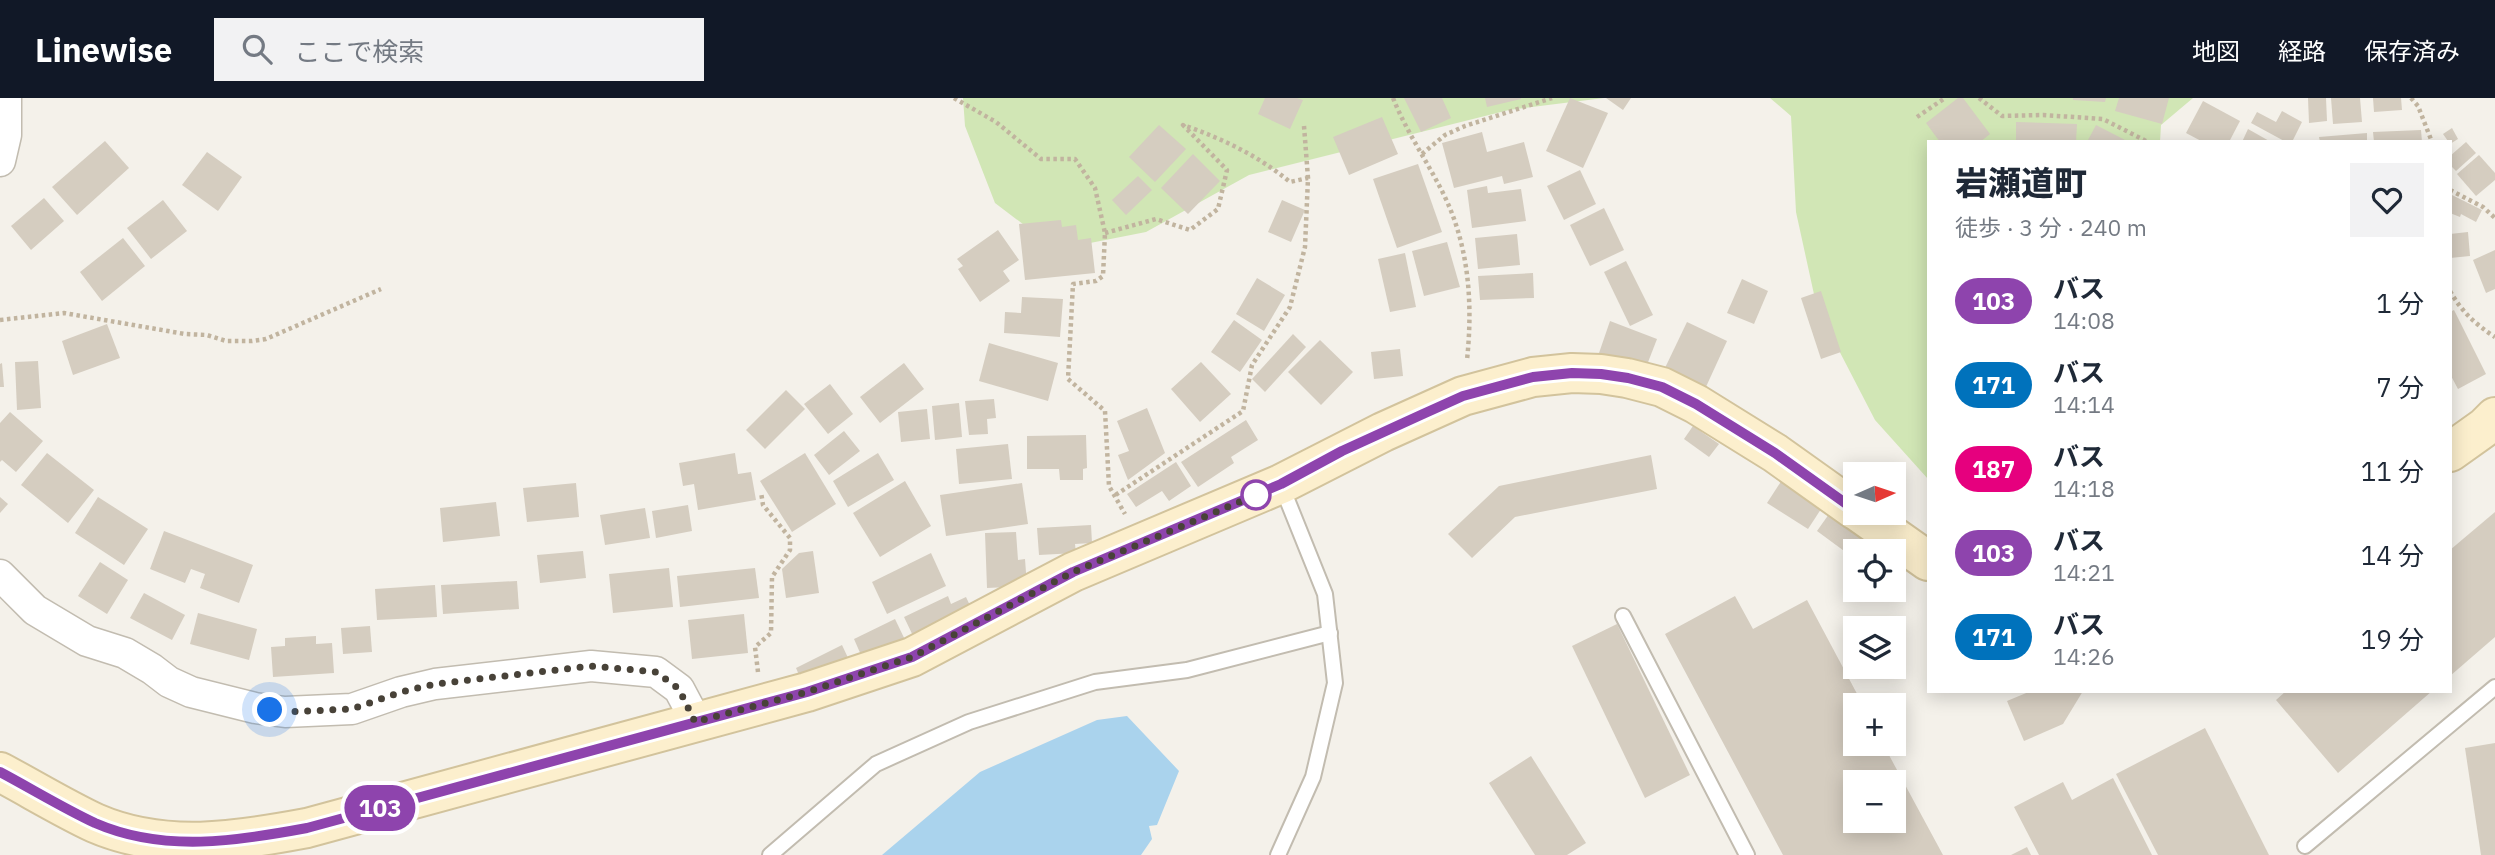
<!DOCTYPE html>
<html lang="ja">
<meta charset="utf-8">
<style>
body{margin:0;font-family:"IBM Plex Sans","Noto Sans JP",sans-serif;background:#f2f2f3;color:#1f2937;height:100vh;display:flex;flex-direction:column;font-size:26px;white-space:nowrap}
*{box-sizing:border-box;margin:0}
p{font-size:23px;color:#747a83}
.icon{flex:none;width:38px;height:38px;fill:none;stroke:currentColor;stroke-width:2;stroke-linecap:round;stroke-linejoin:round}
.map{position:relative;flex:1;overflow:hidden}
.panel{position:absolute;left:1927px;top:42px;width:525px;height:553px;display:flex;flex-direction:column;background:#fff;border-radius:0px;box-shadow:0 4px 18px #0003}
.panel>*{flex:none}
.badge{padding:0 14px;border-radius:23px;font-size:24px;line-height:46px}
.needle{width:46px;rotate:87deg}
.tools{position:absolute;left:1843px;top:364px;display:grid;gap:14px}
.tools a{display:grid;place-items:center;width:63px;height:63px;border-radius:0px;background:#fff;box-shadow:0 4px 18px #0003;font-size:35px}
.you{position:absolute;width:35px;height:35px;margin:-18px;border:5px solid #fff;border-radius:50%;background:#1a73e8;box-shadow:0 0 0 10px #1a73e833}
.map>.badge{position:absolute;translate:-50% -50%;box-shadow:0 0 0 4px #fff}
.round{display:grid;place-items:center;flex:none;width:74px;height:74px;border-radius:0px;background:#f2f2f3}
.headline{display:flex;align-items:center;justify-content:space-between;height:119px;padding:0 28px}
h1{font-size:33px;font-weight:800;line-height:52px}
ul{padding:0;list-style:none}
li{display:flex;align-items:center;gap:21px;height:84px;padding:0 28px}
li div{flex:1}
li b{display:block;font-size:26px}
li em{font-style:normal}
li .badge{min-width:77px;font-weight:700;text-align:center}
header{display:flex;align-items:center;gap:42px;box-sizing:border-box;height:98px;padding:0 35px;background:#111827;color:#fff}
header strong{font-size:33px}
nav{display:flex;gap:38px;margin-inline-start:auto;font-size:24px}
.search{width:490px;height:63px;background:#f2f2f3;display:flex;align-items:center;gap:18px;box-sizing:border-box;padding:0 24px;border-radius:0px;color:#747a83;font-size:26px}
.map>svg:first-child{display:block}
.green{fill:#d1e6b5}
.water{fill:#aad3ed}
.building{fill:#d5cdc0;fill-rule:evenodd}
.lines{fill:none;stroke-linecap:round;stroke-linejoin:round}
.service-casing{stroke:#c2bcb0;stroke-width:18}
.minor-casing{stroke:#c2bcb0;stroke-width:33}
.secondary-casing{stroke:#d2c39c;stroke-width:42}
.path{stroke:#c1b49f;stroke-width:4.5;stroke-dasharray:3.5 3.5;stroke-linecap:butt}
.service{stroke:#fff;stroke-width:14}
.minor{stroke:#fff;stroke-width:30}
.secondary{stroke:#fcefcd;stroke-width:38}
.line-casing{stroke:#fff;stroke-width:16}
.line{stroke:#8e44ad;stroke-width:10}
.walk{stroke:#484238;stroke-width:7;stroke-dasharray:0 12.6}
.stop-dot{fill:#fff;stroke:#8e44ad;stroke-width:3.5}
</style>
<header>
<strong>Linewise</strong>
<div class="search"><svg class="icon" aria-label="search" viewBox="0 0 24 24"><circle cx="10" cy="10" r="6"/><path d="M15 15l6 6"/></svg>ここで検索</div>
<nav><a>地図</a><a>経路</a><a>保存済み</a></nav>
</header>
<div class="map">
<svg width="2495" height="757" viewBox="0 0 2495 757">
<rect width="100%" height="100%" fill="#f4f1ea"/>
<g class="green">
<polygon points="963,0 1604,0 1509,12 1249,77 1146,134 1085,146 1040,139 995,105 965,28"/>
<polygon points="1770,0 2193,0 2161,27 2160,44 1928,44 1928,381 1875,322 1817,210 1796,114 1791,18"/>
</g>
<polygon class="water" points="1127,618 1179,673 1157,727 1149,728 1152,741 1141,757 882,757 980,674 1097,622"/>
<g class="building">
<polygon points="1265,0 1297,0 1303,2 1290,31 1258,16"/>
<polygon points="1404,0 1442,0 1451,20 1421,34"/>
<polygon points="1485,0 1521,0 1521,1 1487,9"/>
<polygon points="1570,0 1608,15 1583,70 1546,53"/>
<polygon points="1606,0 1631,0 1623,12"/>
<polygon points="1958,0 1963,0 1990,36 1980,44 1940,44 1926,25"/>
<polygon points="2073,0 2106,0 2105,4 2073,2"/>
<polygon points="2119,0 2169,0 2162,26 2115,13"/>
<polygon points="2308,0 2326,0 2327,23 2309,25"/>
<polygon points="2331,0 2360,0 2362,24 2333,26"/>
<polygon points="2373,0 2401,0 2402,12 2374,14"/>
<polygon points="2203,3 2240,23 2229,44 2203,44 2186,35"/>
<polygon points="2282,13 2302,24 2292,44 2286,44 2251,25 2257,14 2276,24"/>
<polygon points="1382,19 1398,56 1349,77 1333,39"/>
<polygon points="2016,24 2077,26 2076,44 2016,44"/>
<polygon points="1159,27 1186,51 1155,84 1129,59"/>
<polygon points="2096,27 2129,44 2087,44"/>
<polygon points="2452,30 2458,41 2450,46 2443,36"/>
<polygon points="2248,31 2271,44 2242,44"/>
<polygon points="2421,32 2422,44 2374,44 2373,34"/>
<polygon points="1482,34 1487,54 1524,44 1533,79 1504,86 1502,78 1454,90 1442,45"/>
<polygon points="2367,35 2367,44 2320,44 2319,39"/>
<polygon points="105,43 129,70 77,117 52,89"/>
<polygon points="2466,44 2476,55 2456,73 2450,67 2450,58"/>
<polygon points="207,54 242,79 218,113 182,87"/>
<polygon points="1193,56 1220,83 1188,116 1161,90"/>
<polygon points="2479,57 2495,75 2495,82 2476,98 2457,76"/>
<polygon points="1418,66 1442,134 1397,150 1373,81"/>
<polygon points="1580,72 1596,106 1564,122 1547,88"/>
<polygon points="1138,78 1152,92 1126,117 1112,102"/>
<polygon points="1487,88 1488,95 1521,91 1526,123 1472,130 1467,92"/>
<polygon points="2450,96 2482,112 2476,124 2461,116 2460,119 2450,115"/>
<polygon points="44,100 64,123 31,152 11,128"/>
<polygon points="163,102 187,133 151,161 127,130"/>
<polygon points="1282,102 1305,112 1291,144 1268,134"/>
<polygon points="1604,110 1624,152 1590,168 1570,127"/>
<polygon points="1061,122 1062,129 1076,127 1078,142 1091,140 1095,175 1025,182 1019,126"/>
<polygon points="998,132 1019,162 1003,173 1010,183 980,204 958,171 963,168 957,161"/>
<polygon points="2468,134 2470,158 2450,160 2450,136"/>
<polygon points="1517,136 1520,167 1478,171 1475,140"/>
<polygon points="123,140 145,168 102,203 80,174"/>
<polygon points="1447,144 1460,189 1424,198 1412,153"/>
<polygon points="2495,152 2495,191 2486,195 2473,162"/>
<polygon points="1405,155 1416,209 1390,214 1378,161"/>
<polygon points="1626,163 1653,217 1630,228 1604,174"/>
<polygon points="1533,175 1534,200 1480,202 1478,178"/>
<polygon points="1257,180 1285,197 1264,233 1236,216"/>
<polygon points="1742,181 1768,193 1754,226 1727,215"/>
<polygon points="1821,193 1841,254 1821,261 1801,200"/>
<polygon points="1022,199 1063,201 1060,239 1004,235 1005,214 1021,215"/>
<polygon points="2454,212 2486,276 2458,291 2450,276 2450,214"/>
<polygon points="1234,222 1262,242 1240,274 1211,254"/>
<polygon points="1610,223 1657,241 1645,272 1599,255"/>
<polygon points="1687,224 1727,243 1705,291 1664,272"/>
<polygon points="107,226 120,260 73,277 62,243"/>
<polygon points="1293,236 1306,249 1265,294 1252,281"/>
<polygon points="1320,242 1353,274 1321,307 1288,274"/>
<polygon points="989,245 1058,265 1048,303 979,283"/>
<polygon points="1400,251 1403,278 1374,281 1371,254"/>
<polygon points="38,263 41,310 17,312 15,264"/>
<polygon points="1201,264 1231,296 1200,324 1171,291"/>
<polygon points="2,265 4,289 0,289 0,266"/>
<polygon points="904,265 924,291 880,325 860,299"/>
<polygon points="830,286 853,316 828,336 804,306"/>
<polygon points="786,292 805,311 765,351 746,332"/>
<polygon points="994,301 996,320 987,321 988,336 969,337 965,303"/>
<polygon points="959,305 962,339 935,342 932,308"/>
<polygon points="1147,310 1165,355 1128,382 1118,357 1129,353 1117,323"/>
<polygon points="927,311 930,341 901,344 898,314"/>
<polygon points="10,314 43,343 16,374 2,362 0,364 0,325"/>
<polygon points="1246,322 1258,342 1231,359 1234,365 1198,389 1181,364"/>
<polygon points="1693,328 1719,346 1709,359 1684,341"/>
<polygon points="844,333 860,353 829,377 814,357"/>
<polygon points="1086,337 1087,370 1083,371 1083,382 1060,382 1059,371 1027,371 1027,338"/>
<polygon points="1008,346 1012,381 959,386 956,351"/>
<polygon points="47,355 94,392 68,425 21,387"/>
<polygon points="735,355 738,376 751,374 756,402 698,412 694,386 683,388 679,365"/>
<polygon points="805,355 836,406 792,434 760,383"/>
<polygon points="878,355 894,382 848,409 833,383"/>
<polygon points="1651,357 1657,391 1515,419 1472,460 1448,436 1499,388"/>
<polygon points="1176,364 1191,388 1169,403 1162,393 1136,409 1127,396"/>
<polygon points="1784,379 1825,405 1808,431 1767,405"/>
<polygon points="905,383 931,428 880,459 853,415"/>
<polygon points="576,385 579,419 527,424 523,390"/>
<polygon points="1022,385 1028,426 946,438 940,397"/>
<polygon points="0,399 8,406 0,415"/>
<polygon points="98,399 148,431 124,467 75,435"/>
<polygon points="496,404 500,438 443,444 440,410"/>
<polygon points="688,407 692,433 656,440 652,413"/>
<polygon points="1834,409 1879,441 1870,453 1855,453 1855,461 1817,433"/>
<polygon points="645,410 650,440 605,447 600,417"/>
<polygon points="2495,414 2495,539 2450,578 2450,452"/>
<polygon points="1091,427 1092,445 1075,446 1076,455 1039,457 1037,430"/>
<polygon points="164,433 253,467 239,505 200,490 205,476 191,471 185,485 150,471"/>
<polygon points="1016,434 1018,462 1025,461 1027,488 987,490 985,435"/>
<polygon points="583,453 586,480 540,485 537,457"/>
<polygon points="813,453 819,495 786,500 782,471 799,455"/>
<polygon points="931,455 946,488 887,516 872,484"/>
<polygon points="100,464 128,482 107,516 78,498"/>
<polygon points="669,470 673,509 613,515 609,476"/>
<polygon points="755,470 759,500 680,509 677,478"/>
<polygon points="517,483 519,511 443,516 441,487"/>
<polygon points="435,487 437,519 377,522 375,491"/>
<polygon points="144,495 185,517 172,542 130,520"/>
<polygon points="948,498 951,506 966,499 973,514 915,542 904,519"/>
<path d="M1735,498L1753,531L1807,502L1863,607H1855V646H1883L1943,757H1783L1665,536ZM1855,684H1894V723H1855Z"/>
<polygon points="198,515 257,531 249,562 190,546"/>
<polygon points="744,516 748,555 692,561 688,522"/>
<polygon points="895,521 907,546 865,566 854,541"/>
<polygon points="1617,526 1690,677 1645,700 1572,548"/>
<polygon points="370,528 372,554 343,556 341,530"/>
<polygon points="316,538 316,546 332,545 334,575 273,579 271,549 285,548 285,540"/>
<polygon points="842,547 849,562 802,584 796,570"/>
<polygon points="2031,593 2083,593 2063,626 2024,643 2007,603"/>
<polygon points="2286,593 2432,593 2338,675 2276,602"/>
<polygon points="2205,630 2269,757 2158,757 2116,676"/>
<polygon points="2495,645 2495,757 2481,757 2465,650"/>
<polygon points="1531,658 1586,745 1567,757 1535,757 1489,685"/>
<polygon points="2113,680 2152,757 2039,757 2014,709 2063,684 2072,702"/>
<polygon points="2027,749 2031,757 2011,757"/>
</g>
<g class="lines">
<defs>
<g id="service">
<polyline points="1623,518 1747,757"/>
<polyline points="2305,748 2495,589"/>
<polyline points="770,757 876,666 969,624 1095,584 1187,572 1330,535"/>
<polyline points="1278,757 1313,679 1335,585 1325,496 1282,389"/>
</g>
<g id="minor">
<polyline points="0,63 6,37 6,0"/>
<polyline points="0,477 35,512 87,543 125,555 152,571 169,584 191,594 255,610 285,614 352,611 401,594 435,586 591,568 656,574 679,591 696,623"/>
</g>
<g id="secondary">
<polyline points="2450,354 2485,329 2495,319"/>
<polyline points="1860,415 1928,463"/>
<path d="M0,674C32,691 63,710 95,725C164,755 237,743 307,730L807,594L912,559L1073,474L1281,386L1383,334L1463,298L1533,279L1572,275L1601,276L1627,280L1662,289L1696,306L1775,355L1855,412"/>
</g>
</defs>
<use href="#service" class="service-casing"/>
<use href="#minor" class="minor-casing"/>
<use href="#secondary" class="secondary-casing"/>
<g class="path">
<polyline points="954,0 996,24 1041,61 1075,61 1095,90 1105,135 1103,178 1096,183 1073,186 1068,281 1105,313 1109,388 1125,416"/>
<path d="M1393,0C1406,33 1427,63 1443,95C1469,147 1473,205 1467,262"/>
<polyline points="1979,0 2002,18 2043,17 2103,21 2148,44"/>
<polyline points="2411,0 2418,8 2432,44"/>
<polyline points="1917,19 1945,0"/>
<polyline points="1304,28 1308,80"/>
<polyline points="1422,56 1445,37 1465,28 1552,0"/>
<polyline points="2450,92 2483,109 2495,120"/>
<path d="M1105,135L1156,121L1190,132L1218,111L1227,72L1183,27C1223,41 1257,57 1290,84L1308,80L1305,149L1290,209L1252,267L1243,313L1114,398"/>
<path d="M2450,193C2462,214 2475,226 2495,239"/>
<polyline points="0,222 64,215 185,236 207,237 226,243 252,243 266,241 381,191"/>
<polyline points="758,574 755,549 771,535 772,479 790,452 790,440 763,407 761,394"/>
</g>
<use href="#service" class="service"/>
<use href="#minor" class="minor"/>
<use href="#secondary" class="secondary"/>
</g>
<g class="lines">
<defs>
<path id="line" d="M0,674C32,691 63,710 95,725C164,755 237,743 307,730L807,594L912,559L1073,474L1281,386L1342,353L1423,316L1463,298L1533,279L1572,275L1601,276L1628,280L1662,289L1696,306L1775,355L1855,412"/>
</defs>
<use href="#line" class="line-casing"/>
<use href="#line" class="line"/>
<polyline class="walk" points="270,612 285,614 352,611 401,594 435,586 591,568 656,574 679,591 695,624 807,594 912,559 1073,474 1256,397"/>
</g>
<circle class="stop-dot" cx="1256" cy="397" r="14"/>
</svg>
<div class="tools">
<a><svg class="needle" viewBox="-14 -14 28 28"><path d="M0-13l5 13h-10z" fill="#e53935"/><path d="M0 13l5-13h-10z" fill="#747a83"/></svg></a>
<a><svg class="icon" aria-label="locate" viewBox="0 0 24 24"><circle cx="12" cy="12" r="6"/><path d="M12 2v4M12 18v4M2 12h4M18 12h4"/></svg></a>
<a><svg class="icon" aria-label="layers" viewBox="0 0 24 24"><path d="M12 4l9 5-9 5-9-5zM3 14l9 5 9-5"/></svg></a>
<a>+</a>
<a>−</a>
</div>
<div class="you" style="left:270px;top:612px"></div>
<b class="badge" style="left:380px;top:710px;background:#8e44ad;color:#fff">103</b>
<section class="panel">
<div class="headline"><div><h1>岩瀬道町</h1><p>徒歩 · 3 分 · 240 m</p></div><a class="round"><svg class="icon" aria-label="heart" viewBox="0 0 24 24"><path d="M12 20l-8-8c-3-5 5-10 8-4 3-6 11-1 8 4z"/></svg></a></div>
<ul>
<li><span class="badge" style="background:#8e44ad;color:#fff">103</span><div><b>バス</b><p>14:08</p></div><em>1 分</em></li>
<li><span class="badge" style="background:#0072bc;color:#fff">171</span><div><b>バス</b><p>14:14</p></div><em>7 分</em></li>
<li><span class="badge" style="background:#e6007e;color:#fff">187</span><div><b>バス</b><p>14:18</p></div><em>11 分</em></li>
<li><span class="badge" style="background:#8e44ad;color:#fff">103</span><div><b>バス</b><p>14:21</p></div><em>14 分</em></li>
<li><span class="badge" style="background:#0072bc;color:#fff">171</span><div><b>バス</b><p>14:26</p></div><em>19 分</em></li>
</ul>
</section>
</div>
